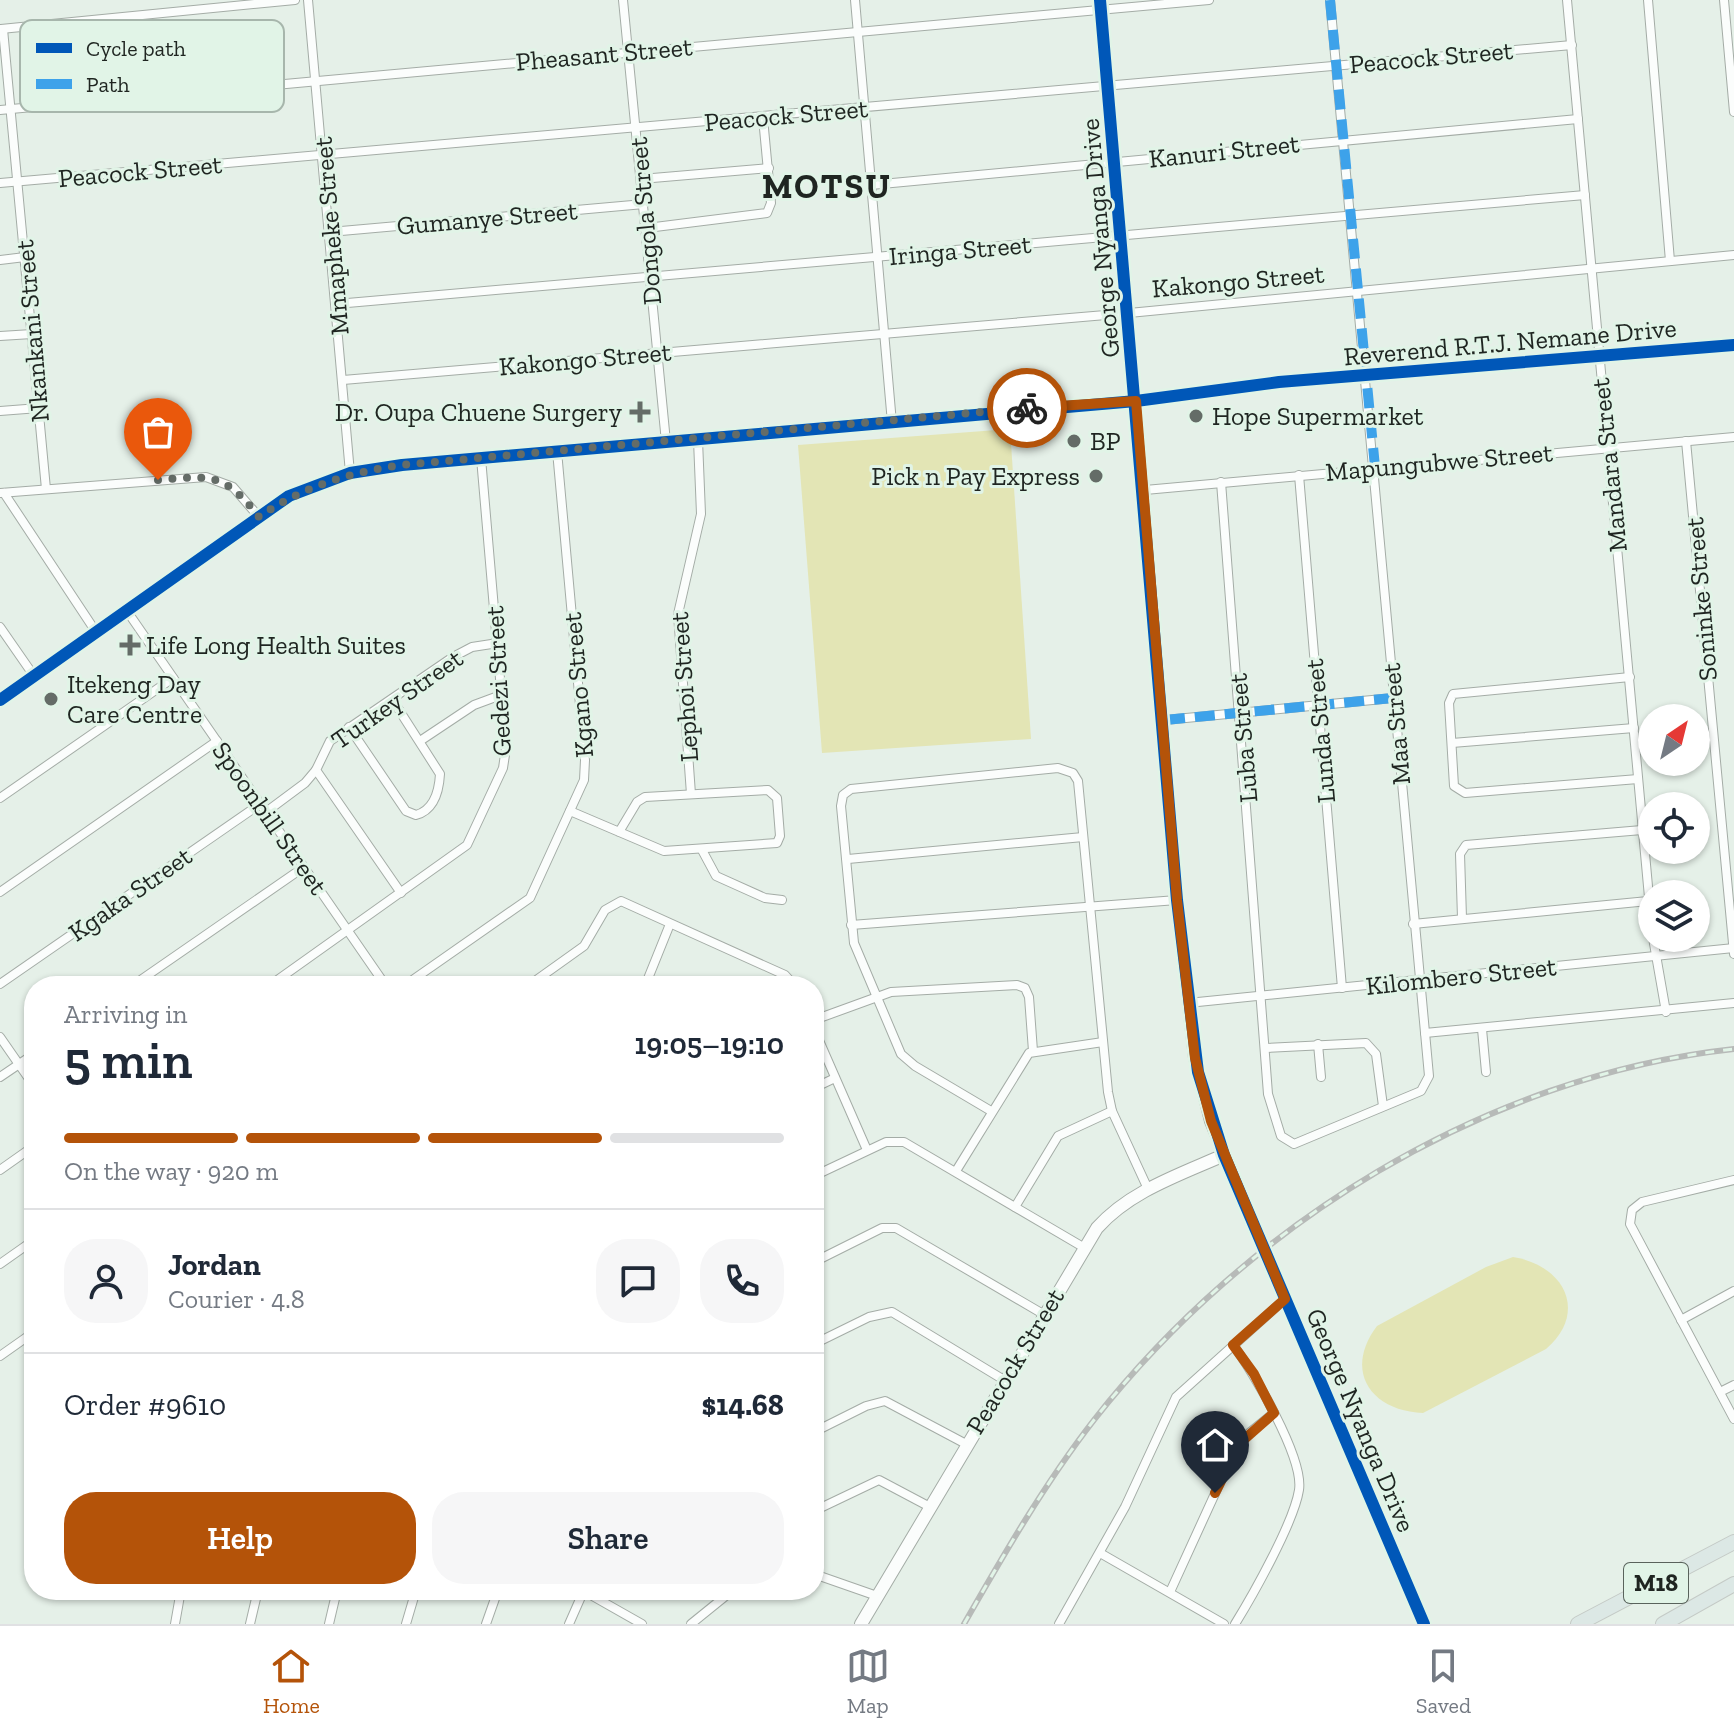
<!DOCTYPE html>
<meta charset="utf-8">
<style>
body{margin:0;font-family:"Zilla Slab",serif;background:#f6f6f7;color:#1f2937;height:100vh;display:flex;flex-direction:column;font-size:30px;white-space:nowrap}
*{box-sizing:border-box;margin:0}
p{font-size:26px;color:#747a83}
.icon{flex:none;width:44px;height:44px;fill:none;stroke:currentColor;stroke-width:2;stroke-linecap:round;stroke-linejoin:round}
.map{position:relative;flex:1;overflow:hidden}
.side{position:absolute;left:24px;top:976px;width:800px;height:624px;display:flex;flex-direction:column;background:#fff;border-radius:32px;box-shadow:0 2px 6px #0004}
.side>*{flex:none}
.needle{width:52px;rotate:35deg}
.tools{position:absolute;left:1638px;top:704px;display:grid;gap:16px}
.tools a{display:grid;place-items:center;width:72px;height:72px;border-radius:50%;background:#fff;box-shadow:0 2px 6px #0004;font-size:40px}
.pin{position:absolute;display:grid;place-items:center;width:68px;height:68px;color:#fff;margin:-82px -34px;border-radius:50% 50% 50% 0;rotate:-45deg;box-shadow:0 0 8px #0007}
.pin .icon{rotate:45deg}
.courier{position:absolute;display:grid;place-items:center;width:80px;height:80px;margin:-40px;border:6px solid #b45309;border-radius:50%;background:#fff;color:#222;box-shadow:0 2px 10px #0007}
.headline em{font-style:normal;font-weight:600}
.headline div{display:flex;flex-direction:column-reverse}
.headline{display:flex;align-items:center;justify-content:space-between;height:136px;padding:0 40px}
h1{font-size:52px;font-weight:600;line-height:60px}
.bar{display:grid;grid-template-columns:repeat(4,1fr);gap:12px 8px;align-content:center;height:96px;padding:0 40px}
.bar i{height:10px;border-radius:6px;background:#e0e1e3}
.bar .on{background:#b45309}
.bar p{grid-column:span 4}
.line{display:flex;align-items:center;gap:20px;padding:0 40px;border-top:2px solid #e0e1e3}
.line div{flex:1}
.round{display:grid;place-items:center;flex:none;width:84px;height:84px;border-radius:32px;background:#f6f6f7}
.primary-button{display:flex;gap:16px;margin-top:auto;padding:16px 40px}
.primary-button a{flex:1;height:92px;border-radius:32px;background:#b45309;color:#fff;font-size:32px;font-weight:600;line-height:92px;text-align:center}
.primary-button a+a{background:#f6f6f7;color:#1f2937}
.tab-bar{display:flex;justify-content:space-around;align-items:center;height:112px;border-top:2px solid #e0e1e3;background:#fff;font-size:22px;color:#747a83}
.tab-bar a{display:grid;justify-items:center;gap:4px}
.tab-bar .on{color:#b45309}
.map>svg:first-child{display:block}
</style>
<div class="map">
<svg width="1734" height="1624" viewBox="0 0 1734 1624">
<rect width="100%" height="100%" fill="#e5f0e8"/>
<g fill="#e3e5b5">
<polygon points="1010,429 1031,739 822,753 798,445"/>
<path d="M1513 1257C1564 1265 1589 1312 1546 1349L1423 1413C1371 1411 1343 1371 1377 1326L1486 1267Z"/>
</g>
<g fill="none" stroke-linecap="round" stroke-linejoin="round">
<defs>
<g id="street">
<polyline points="308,0 350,473"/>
<polyline points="623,0 666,442"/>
<polyline points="855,0 892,423"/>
<polyline points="1567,0 1652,930"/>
<polyline points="1648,0 1670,261"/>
<polyline points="1724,0 1734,112"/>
<polyline points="1,29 295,0"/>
<polyline points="3,29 46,489"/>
<polyline points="0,110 1209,0"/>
<polyline points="641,179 769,168"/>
<polyline points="0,183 1572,45"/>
<polyline points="871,185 1578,119"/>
<polyline points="647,228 767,213 771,203 763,118"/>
<polyline points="330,232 644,204"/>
<polyline points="0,260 25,257"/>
<polyline points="336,304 1585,195"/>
<polyline points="0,336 32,334"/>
<polyline points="343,380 1129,313 1734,255"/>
<polyline points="0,411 39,408"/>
<polyline points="1686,441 1734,954"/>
<polyline points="1299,475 1342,988"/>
<polyline points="1221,482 1268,1094 1281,1136 1294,1144 1421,1091 1429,1076 1330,0"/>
<polyline points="1145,490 1734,437"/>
<polyline points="0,493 206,477 233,487 259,517"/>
<polyline points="4,493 96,632"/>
<polyline points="127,611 386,986"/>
<polyline points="0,627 34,676"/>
<polyline points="1630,677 1453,694 1449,703 1454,786 1465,793 1638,779"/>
<polyline points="1165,720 1393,698"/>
<path d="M349 727 406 811 416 815C434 810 439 792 440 774L392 699"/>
<polyline points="420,741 474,705 501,695"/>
<polyline points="1452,743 1634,728"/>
<polyline points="691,794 678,614 701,514 698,440"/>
<polyline points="0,798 173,678"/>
<polyline points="570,811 664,851 777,843 780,836 777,798 768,790 645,797 637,802 619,832"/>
<polyline points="266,812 305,783 316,770"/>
<polyline points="702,850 716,876 765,898 782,900"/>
<polyline points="848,859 1083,837"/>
<polyline points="0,892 217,741"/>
<polyline points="401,893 316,770 330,741 453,657 472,647 498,643"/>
<polyline points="1462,918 1460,854 1466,845 1642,830"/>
<polyline points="1413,924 1648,901"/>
<polyline points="851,925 1177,900"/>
<polyline points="1653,938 1666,1012"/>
<polyline points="0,984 260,804"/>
<polyline points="132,986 304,867"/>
<polyline points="269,986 467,845 503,768 506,748 481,458"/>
<polyline points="404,986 530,898 584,780 585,760 557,451"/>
<polyline points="528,986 584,946 605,910 621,901 785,975 795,986"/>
<polyline points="645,986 670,924"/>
<polyline points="1188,1003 1734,948"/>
<polyline points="814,1020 891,992 1017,985 1025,988 1029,997 1033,1051"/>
<polyline points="814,1029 867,1150"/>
<polyline points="1482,1029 1486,1072"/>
<polyline points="1425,1033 1734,1003"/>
<polyline points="0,1037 34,1086"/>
<polyline points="1318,1044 1321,1077"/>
<polyline points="1265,1048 1366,1043 1376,1054 1383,1106"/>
<polyline points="0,1077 34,1054"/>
<polyline points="814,1088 835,1078"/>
<polyline points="991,1111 915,1066 901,1054 854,943 841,806 843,795 851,789 1058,768 1073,773 1078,781 1108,1092 1112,1111 1148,1189"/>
<polyline points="0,1170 34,1146"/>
<polyline points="956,1171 1029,1053 1103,1042"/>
<polyline points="814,1176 886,1142 904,1142 1083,1247"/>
<polyline points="1734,1180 1642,1202 1632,1210 1630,1224 1734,1419"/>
<polyline points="1015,1207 1058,1136 1112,1111"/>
<polyline points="814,1262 882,1228 896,1228 1043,1314"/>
<polyline points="0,1264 34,1240"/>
<polyline points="1681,1320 1734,1291"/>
<polyline points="814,1344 869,1317 892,1312 1004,1380"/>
<path d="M1233 1345C1253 1371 1304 1458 1299 1490 1294 1522 1253 1595 1235 1624"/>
<polyline points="0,1356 34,1332"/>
<polyline points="1720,1392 1734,1385"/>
<polyline points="814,1432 866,1406 885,1401 966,1444"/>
<polyline points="814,1511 879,1480 930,1507"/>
<polyline points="1100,1553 1224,1624"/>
<polyline points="814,1574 877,1596"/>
<polyline points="582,1590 642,1624"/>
<polyline points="1170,1592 1234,1452 1248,1434 1274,1413"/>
<polyline points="175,1624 181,1590"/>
<polyline points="250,1624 258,1590"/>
<polyline points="329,1624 337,1590"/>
<polyline points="406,1624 416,1590"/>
<polyline points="486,1624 498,1590"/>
<polyline points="569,1624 584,1590"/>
<polyline points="691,1624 733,1590"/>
<polyline points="1059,1624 1125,1507 1176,1397 1285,1299"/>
</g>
<g id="secondary">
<polyline points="1100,0 1177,900 1195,1058 1211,1121 1253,1224"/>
<polyline points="0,700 289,496 350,473 402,465 1136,401 1279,382 1734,345"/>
<polyline points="1277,1280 1424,1624"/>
<path d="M861 1624 1097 1228C1130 1191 1179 1175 1224 1155"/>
</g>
<g id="primary">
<polyline points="1578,1624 1734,1542"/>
<polyline points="1663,1624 1734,1584"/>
</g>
</defs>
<use href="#street" stroke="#a4aca6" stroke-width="10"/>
<use href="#secondary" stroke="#a4aca6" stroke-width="14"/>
<use href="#primary" stroke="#c4cac6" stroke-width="16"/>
<use href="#street" stroke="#fbfdfc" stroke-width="8"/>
<use href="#secondary" stroke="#fbfdfc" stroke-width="12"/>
<use href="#primary" stroke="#dce8e5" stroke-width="14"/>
<defs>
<path id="rail" d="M964 1624C1004 1554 1045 1483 1094 1420 1247 1225 1484 1076 1734 1049"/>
</defs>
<use href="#rail" stroke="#b7bab8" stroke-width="6"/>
<use href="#rail" stroke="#e1f4e7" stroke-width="3" stroke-dasharray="9" stroke-linecap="butt"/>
<defs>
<polyline id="secondary-bridge" points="1253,1224 1277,1280"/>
</defs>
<use href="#secondary-bridge" stroke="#a4aca6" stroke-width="14" stroke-linecap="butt"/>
<use href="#secondary-bridge" stroke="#fbfdfc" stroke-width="12"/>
<g stroke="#3da2ea" stroke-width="10" stroke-dasharray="20 10" stroke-linecap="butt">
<polyline points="1330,0 1375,467"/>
<polyline points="1165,720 1393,698"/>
</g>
<defs>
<g id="cycleway">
<polyline points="1100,0 1177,900 1198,1072 1224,1155 1424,1624"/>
<polyline points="0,700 289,496 350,473 402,465 1136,401 1279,382 1734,345"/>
</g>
</defs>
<use href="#cycleway" stroke="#e1f4e7" stroke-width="17"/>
<use href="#cycleway" stroke="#0057b8" stroke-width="12"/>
</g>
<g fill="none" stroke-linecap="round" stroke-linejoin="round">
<path stroke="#646c67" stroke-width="8" stroke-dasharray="0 14.4" d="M158 480C211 475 225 473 259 517 304 486 348 473 402 465L1027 408"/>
<polyline stroke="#b45309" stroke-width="10" points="1027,408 1136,401 1177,900 1195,1058 1211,1121 1285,1299 1233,1345 1254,1374 1274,1413 1240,1443 1215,1493"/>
</g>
<g fill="#646c67" stroke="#e1f4e7" stroke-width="3">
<path d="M636 400h8v8h8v8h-8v8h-8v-8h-8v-8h8z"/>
<circle cx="1196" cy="416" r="8"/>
<circle cx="1074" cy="441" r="8"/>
<circle cx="1096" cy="476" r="8"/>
<path d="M126 633h8v8h8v8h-8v8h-8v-8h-8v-8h8z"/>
<circle cx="51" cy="699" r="8"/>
</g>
<g text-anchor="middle" stroke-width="6" stroke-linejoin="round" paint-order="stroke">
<rect fill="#e1f4e7" stroke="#59635c" stroke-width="2" x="1624" y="1563" width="64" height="40" rx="6"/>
<g font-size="24" font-weight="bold" fill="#1f2521">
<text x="1656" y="1591">M18</text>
</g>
<g font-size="26" fill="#1f2521" stroke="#e1f4e7">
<text transform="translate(604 54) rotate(-5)" y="9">Pheasant Street</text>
<text transform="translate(1431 57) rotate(-5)" y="9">Peacock Street</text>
<text transform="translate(786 115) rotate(-5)" y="9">Peacock Street</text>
<text transform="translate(1224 151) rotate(-6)" y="9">Kanuri Street</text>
<text transform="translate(140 171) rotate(-5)" y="9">Peacock Street</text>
<text transform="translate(487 218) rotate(-5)" y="9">Gumanye Street</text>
<text transform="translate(645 221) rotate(-95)" y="9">Dongola Street</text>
<text transform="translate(331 236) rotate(-95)" y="9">Mmapheke Street</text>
<text transform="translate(1100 238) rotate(-95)" y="9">George Nyanga Drive</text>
<text transform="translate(960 250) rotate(-5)" y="9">Iringa Street</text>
<text transform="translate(1238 281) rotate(-5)" y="9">Kakongo Street</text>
<text transform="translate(32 331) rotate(-95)" y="9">Nkankani Street</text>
<text transform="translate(1510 342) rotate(-5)" y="9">Reverend R.T.J. Nemane Drive</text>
<text transform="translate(585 359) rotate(-5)" y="9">Kakongo Street</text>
<text transform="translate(1439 462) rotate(-5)" y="9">Mapungubwe Street</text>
<text transform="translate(1609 465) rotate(-96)" y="9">Mandara Street</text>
<text transform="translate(1701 599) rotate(-95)" y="9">Soninke Street</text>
<text transform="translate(498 681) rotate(-93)" y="9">Gedezi Street</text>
<text transform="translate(578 685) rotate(-95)" y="9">Kgano Street</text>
<text transform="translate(684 687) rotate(-94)" y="9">Lephoi Street</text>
<text transform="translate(397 699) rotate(-35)" y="9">Turkey Street</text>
<text transform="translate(1396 724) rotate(-95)" y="9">Maa Street</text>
<text transform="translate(1320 731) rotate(-95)" y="9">Lunda Street</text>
<text transform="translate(1243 738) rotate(-95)" y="9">Luba Street</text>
<text transform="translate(270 818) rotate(55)" y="9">Spoonbill Street</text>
<text transform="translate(130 894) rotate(-35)" y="9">Kgaka Street</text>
<text transform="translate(1461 976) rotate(-6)" y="9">Kilombero Street</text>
<text transform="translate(1015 1361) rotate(-59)" y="9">Peacock Street</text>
<text transform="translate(1361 1420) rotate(67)" y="9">George Nyanga Drive</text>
</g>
<g font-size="26" fill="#1f2521" stroke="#e1f4e7" text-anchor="start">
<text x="622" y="421" text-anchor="end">Dr. Oupa Chuene Surgery</text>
<text x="1212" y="425">Hope Supermarket</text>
<text x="1090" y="450">BP</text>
<text x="1080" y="485" text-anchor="end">Pick n Pay Express</text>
<text x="146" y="654">Life Long Health Suites</text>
<text x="67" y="693">Itekeng Day<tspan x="67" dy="30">Care Centre</tspan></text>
</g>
<g font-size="34" font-weight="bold" letter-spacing="2" fill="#1f2521" stroke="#e1f4e7">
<text x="827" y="198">MOTSU</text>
</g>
</g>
<rect x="20" y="20" width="264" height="92" rx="12" fill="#e1f4e7" stroke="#a7b6ac" stroke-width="2"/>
<rect x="36" y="43" width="36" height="10" fill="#0057b8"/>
<rect x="36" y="79" width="36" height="10" fill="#3da2ea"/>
<g font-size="22" fill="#1f2521">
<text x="86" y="56">Cycle path</text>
<text x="86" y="92">Path</text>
</g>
</svg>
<div class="tools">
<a><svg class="needle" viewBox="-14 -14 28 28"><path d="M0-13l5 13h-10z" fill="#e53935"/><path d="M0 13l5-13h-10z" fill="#747a83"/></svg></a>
<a><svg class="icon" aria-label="locate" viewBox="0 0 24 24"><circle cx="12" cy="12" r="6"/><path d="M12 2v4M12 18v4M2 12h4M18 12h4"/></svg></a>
<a><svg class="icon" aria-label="layers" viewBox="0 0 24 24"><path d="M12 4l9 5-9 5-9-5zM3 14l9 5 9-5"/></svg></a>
</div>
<div class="pin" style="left:158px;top:480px;background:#ea580c"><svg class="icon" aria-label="bag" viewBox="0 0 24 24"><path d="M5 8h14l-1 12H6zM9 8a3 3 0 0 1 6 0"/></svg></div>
<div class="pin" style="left:1215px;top:1493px;background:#1f2937"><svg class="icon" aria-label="home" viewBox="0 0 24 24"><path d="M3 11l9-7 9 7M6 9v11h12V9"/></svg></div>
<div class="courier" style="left:1027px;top:408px"><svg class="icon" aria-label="bike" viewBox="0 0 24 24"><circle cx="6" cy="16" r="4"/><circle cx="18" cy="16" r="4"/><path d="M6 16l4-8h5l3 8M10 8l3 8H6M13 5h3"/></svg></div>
<section class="side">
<div class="headline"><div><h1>5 min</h1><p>Arriving in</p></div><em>19:05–19:10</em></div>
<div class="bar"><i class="on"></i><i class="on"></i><i class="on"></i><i></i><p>On the way · 920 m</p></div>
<div class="line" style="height:144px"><a class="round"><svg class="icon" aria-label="person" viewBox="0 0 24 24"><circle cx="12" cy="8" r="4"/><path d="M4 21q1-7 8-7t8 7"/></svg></a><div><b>Jordan</b><p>Courier · 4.8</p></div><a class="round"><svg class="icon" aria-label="chat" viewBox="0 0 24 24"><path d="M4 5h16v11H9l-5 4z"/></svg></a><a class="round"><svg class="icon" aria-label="phone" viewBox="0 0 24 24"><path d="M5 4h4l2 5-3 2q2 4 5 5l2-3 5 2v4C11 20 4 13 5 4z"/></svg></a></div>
<div class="line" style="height:104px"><div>Order #9610</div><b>$14.68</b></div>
<div class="primary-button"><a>Help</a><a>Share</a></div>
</section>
</div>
<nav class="tab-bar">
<a class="on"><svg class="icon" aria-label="home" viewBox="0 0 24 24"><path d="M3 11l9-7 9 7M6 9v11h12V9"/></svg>Home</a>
<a><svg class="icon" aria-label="map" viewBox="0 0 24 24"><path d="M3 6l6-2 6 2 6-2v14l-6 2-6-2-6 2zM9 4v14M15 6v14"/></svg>Map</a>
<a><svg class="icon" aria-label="saved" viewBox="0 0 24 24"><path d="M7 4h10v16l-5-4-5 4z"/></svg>Saved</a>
</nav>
